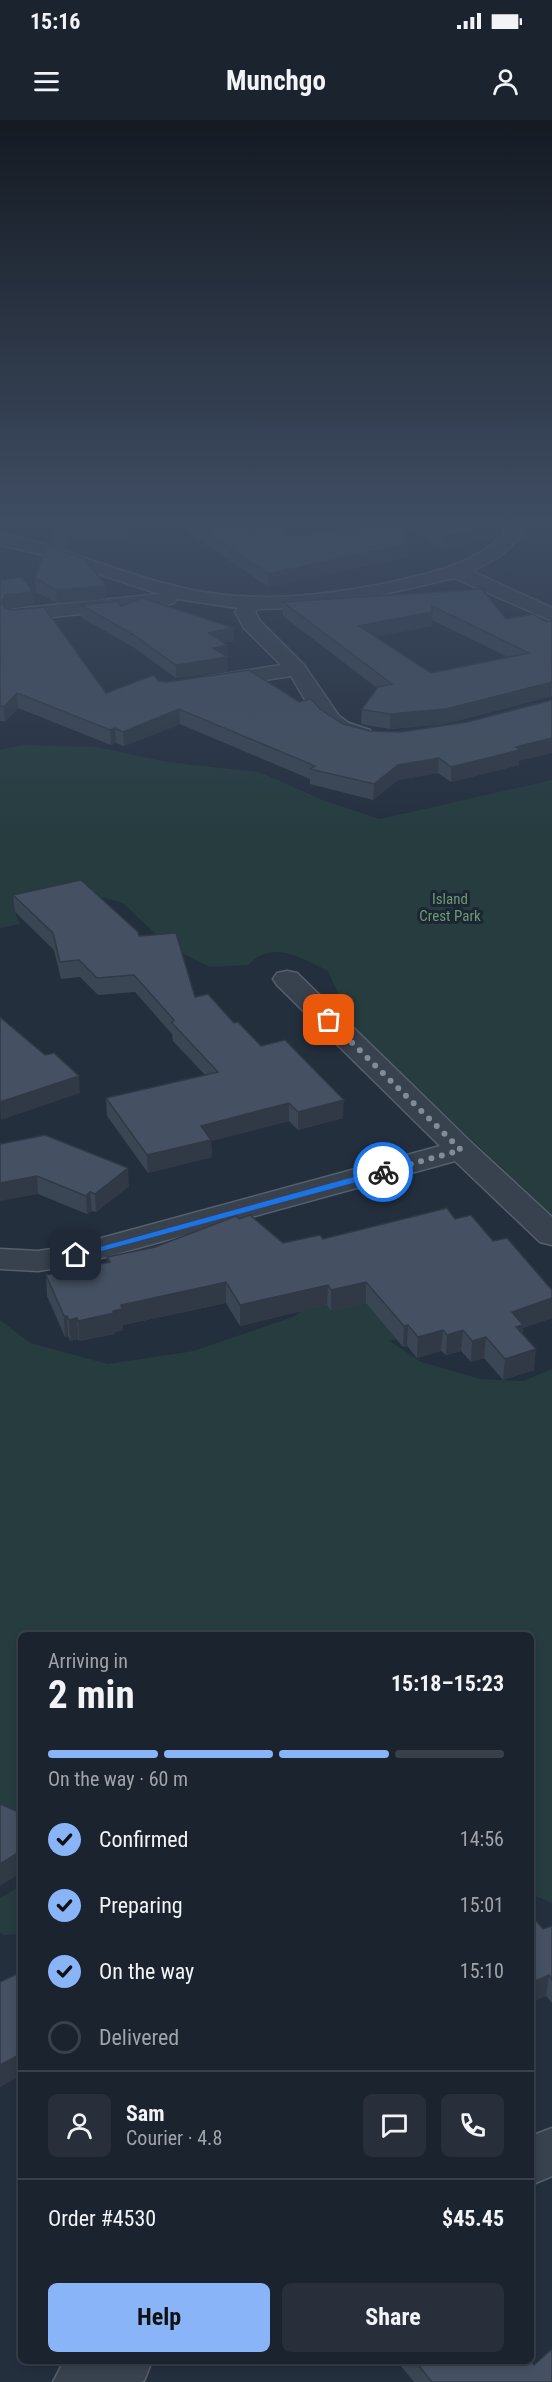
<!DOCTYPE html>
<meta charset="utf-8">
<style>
body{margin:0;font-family:"Roboto Condensed",sans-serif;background:#282f3a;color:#f1f3f6;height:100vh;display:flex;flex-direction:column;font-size:22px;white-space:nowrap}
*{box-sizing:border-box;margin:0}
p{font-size:20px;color:#a0a4aa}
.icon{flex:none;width:33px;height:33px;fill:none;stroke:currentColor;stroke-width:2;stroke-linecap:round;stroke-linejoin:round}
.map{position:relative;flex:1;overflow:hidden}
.side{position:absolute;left:18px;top:1512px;width:516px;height:732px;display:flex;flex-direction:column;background:#1b232e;border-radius:9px;box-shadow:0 3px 9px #0003,0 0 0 2px #39404a}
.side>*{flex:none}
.pin{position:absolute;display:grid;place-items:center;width:51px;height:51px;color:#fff;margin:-26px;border-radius:12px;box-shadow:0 3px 9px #0006}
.courier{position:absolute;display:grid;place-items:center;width:60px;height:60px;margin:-30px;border:4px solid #1a73e8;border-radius:50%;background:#fff;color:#222;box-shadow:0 2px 8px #0007}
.head em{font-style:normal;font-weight:700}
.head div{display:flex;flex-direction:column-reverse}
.head{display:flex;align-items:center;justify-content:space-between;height:102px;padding:0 30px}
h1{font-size:39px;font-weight:700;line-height:45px}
.bar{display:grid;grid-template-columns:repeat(4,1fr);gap:9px 6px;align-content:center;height:72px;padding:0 30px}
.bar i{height:8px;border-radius:4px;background:#39404a}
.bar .selected{background:#8ab4f8}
.bar p{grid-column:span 4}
.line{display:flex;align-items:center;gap:15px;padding:0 30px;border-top:2px solid #39404a}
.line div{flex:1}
.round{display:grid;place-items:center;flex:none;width:63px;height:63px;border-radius:9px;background:#282f3a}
ol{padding:0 30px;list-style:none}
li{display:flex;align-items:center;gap:18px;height:66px}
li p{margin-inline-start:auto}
li .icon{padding:6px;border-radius:50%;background:#8ab4f8;color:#111;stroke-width:4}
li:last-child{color:#a0a4aa}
li i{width:33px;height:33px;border:3px solid #39404a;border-radius:50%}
.primary-button{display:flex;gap:12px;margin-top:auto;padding:12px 30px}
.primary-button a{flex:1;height:69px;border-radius:9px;background:#8ab4f8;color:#111;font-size:24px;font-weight:700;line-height:69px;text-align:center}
.primary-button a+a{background:#282f3a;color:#f1f3f6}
.status{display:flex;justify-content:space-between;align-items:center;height:42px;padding:0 30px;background:#1b232e;direction:ltr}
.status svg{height:16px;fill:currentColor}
header{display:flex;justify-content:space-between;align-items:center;height:78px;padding:0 30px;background:#1b232e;font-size:27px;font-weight:700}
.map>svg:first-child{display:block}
</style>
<div class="status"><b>15:16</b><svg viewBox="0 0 49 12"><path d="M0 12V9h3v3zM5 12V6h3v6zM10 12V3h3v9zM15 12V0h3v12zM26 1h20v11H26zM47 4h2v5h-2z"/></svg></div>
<header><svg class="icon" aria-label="menu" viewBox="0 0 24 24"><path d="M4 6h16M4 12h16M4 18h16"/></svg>Munchgo<svg class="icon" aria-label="person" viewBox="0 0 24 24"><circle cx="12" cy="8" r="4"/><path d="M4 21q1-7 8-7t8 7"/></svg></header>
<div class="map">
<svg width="552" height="2262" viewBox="0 0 552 2262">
<rect width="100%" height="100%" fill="#242f3e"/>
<g fill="#263c3f">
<path d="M22 625 97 627 167 642 259 652 325 681 380 699 552 660V1095L354 909 328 851C301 838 273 819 248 845L210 847 168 826 123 783 86 773 14 790 20 804 0 808V630Z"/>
<polygon points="377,1135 438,1207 390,1221 421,1242 481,1259 523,1261 552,1249 552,1783 531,1774 531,1515 21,1515 21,1695 0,1686 0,1200 30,1223 108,1244 194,1231 295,1196"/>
<polygon points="21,1766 21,1814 4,1815 0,1813 0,1778"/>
</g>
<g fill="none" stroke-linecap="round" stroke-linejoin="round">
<defs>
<g id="minor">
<path d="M502 400H520L522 415 499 437 472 451 552 488V501L454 458 354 481 295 488 258 489 255 492 260 501 304 545 339 596 349 603 370 610 373 615 370 620C361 622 355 620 347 617 317 607 307 582 291 556L213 568 205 567 202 562 205 557 281 545 244 508 235 492 238 488 177 479 174 483 167 485 14 501 7 499 4 495 7 491 14 489 159 474 39 434 0 425V413C62 426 118 453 179 467 251 485 326 476 396 461 435 452 475 443 504 414Z"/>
<polygon points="287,851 297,853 472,1023 552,1097 552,1125 540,1122 455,1041 76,1145 38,1151 0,1149 0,1129 38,1131 72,1126 440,1026 277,865 273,859 277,853"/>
<polygon points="552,2008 552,2056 531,2065 531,2016"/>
<polygon points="64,2241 152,2241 144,2261 141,2262 53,2262"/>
</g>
</defs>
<use href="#minor" stroke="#565f6c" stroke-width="3"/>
<use href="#minor" fill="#38414e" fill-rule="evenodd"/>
</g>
<g fill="#3b4654" fill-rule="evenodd">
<polygon points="56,400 141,400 124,417 67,417 68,430 53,425 52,412"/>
<polygon points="171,400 276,400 291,417 398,401 397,400 491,400 495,406 494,418 444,429 405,405 408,424 408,437 268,467"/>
<polygon points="35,458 106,466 106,479 57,483 36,472"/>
<polygon points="0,460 34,485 9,489 106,573 158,561 299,582 320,589 343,604 370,611 519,641 519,645 451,662 438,653 398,660 373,680 310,664 310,659 180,604 124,626 116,623 111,625 18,588 5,601 0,601"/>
<path d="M482 469 506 499 546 502 552 501V576L445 604 390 609 365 605 361 603 362 589 377 568 283 496V482ZM432 500 508 537 431 553 376 516 432 506Z"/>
<polygon points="81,485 121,486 234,508 234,521 224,523 228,551 176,558 133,527 82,498"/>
<polygon points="13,775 139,816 195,877 234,903 343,998 298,1010 289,1001 211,1021 212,1037 148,1053 107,996 106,978 205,955 173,921 172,914 135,872 98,875 80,857 61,859 54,830 15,792"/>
<polygon points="0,1024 129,1066 96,1092 92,1091 87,1094 38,1074"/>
<polygon points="239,1099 283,1123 323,1119 455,1099 493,1121 552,1170 552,1198 523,1208 523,1215 534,1250 503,1260 484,1238 471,1242 461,1231 446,1235 441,1231 417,1238 407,1226 403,1227 366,1183 331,1191 327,1185 240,1206 226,1183 123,1205 123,1210 115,1212 115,1214 79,1221 78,1219 70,1221 68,1216 65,1217 47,1176 46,1155 108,1143 107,1137 155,1127"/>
<polygon points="531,1797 543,1809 552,1806 552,1883 546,1876 531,1882"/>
<polygon points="400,2241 531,2241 552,2262 414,2262 400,2245"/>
</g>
<g fill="#303945">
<polygon points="127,400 141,400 124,417 123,404"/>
<polygon points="495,406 494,418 444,429 444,416"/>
<polygon points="408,424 408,437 268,467 268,454"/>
<polygon points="106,466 106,479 57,483 56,470"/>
<polygon points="33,472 34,485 6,489 1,483 5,475"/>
<polygon points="432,492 432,506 359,520 359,506"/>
<polygon points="234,508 234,521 209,526 209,513"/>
<polygon points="227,525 228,551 176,558 176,545 213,528"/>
<polygon points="552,562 551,576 445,604 390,609 390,594"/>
<polygon points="17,573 18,588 5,601 4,587"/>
<polygon points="179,589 180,604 124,626 123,612"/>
<polygon points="115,608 116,623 111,625 110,610"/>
<polygon points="552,618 552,633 519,641 519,645 451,662 451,647 516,627"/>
<polygon points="439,638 438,653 398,660 373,680 374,664 398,645"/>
<polygon points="79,956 80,973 1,1000 0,982"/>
<polygon points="344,980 343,998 298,1010 298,992"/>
<polygon points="289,983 289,1001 211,1021 212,1037 148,1053 147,1035 201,1006"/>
<polygon points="128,1048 129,1066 96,1092 95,1074"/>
<polygon points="37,1056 38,1074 0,1081 0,1063"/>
<polygon points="90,1072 92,1091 87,1094 86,1076"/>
<polygon points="226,1162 226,1183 123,1205 123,1210 115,1212 115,1214 79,1221 78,1201 113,1191 121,1185"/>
<polygon points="366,1162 366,1183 331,1191 331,1170"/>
<polygon points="328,1165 327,1185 240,1206 240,1185"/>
<polygon points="552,1178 552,1198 523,1208 522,1226 512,1192"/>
<polygon points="64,1196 67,1196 68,1216 65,1217"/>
<polygon points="77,1198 78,1219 70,1221 69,1200"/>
<polygon points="408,1205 407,1226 403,1227 404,1206"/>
<polygon points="443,1210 441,1231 417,1238 418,1217"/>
<polygon points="463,1210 461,1231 446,1235 447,1215"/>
<polygon points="486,1217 484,1238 471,1242 472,1221"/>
<polygon points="536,1229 534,1250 503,1260 505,1239"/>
<polygon points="21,1731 21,1753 0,1766 0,1744"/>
<polygon points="549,1855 546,1876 531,1882 531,1863"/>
<polygon points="21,1934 21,1956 0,1967 0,1945"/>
</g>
<g fill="#455162" stroke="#303945" stroke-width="1.5" fill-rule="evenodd">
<polygon points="56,400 127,400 123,404 57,404 67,417 52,412"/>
<polygon points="189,400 276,400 291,417 404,400 408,424 268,454"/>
<polygon points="418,400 491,400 495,406 444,416"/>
<polygon points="47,426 84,438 106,466 56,470 35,458"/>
<polygon points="22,457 33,472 5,475 1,483 5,488 12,490 44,487 106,573 154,555 158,561 167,562 249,550 299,582 311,579 320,589 343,604 370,611 401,612 467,602 552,580 552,618 516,627 520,630 451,647 439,638 398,645 374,664 310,649 315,646 179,589 123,612 115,608 110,610 17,573 4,587 0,586 0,460"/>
<path d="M482 469 506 499 533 494 546 502 552 501V562L446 589 390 594 365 590 362 589 378 567 392 564 283 482ZM432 486 529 533 431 553 359 506 432 492Z"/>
<polygon points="142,478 234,508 209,513 227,525 213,528 228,537 176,545 132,514 81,485 117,481 121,486"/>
<polygon points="81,760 138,812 139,816 176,813 195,877 208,874 234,903 238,902 261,926 285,920 344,980 298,992 289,983 201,1006 211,1020 147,1035 106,978 218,952 172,903 174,900 134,855 97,858 79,840 60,842 53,813 13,775"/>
<polygon points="0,897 45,935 54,933 79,956 0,982"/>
<polygon points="45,1015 128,1048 95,1074 90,1072 86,1076 37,1056 0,1063 0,1024"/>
<polygon points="447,1088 455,1099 471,1095 493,1121 507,1118 552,1170 552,1178 512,1192 523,1205 516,1207 536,1229 505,1239 486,1217 472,1221 463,1210 447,1215 443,1210 418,1217 408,1205 404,1206 366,1162 331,1170 328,1165 240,1185 226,1162 121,1185 122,1189 113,1191 114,1193 78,1201 77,1198 69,1200 67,1196 64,1196 46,1155 110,1142 107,1137 155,1127 236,1096 239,1099 250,1095 283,1123 320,1115 323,1119"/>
<polygon points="0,1684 21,1693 21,1731 0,1744"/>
<polygon points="532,1796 543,1809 552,1806 552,1860 549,1855 531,1863 531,1797"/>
<polygon points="21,1852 21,1934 0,1945 0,1862"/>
<polygon points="552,2229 552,2262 432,2262 415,2241 531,2241 534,2245"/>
</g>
<linearGradient id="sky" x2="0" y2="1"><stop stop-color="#141a22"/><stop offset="0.56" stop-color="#3f4d63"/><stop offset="1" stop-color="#3f4d63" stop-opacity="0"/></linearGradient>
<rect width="552" height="717" fill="url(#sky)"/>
<polygon fill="#1a73e8" points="383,1049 386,1050 386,1054 79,1137 71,1135"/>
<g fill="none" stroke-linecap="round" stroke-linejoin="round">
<polyline stroke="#828b98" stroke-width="6" stroke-dasharray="0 10.8" points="329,900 461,1030 383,1052"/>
</g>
<g text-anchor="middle" stroke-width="6" stroke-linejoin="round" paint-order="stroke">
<g font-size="15" fill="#6b9a76" stroke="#1d2633">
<text x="450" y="784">Island<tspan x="450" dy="17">Crest Park</tspan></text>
</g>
</g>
</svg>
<div class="pin" style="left:329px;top:900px;background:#ea580c"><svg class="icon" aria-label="bag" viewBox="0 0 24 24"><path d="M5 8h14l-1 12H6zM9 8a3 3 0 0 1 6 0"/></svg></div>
<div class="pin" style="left:76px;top:1135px;background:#1f2937"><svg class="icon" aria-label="home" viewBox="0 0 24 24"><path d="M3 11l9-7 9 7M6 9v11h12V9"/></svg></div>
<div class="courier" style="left:383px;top:1052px"><svg class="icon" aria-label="bike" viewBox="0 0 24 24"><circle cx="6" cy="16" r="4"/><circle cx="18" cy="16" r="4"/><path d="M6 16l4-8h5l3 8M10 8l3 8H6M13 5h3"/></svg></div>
<section class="side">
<div class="head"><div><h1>2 min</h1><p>Arriving in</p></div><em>15:18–15:23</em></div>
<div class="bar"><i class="selected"></i><i class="selected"></i><i class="selected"></i><i></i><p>On the way · 60 m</p></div>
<ol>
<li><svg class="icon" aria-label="check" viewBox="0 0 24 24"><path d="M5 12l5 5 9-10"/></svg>Confirmed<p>14:56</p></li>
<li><svg class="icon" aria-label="check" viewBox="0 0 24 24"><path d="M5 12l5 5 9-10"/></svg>Preparing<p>15:01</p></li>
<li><svg class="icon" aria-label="check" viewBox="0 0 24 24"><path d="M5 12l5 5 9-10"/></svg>On the way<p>15:10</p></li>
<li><i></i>Delivered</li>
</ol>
<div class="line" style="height:108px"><a class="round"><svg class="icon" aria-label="person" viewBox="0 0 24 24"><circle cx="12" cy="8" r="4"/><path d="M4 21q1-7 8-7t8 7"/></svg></a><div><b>Sam</b><p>Courier · 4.8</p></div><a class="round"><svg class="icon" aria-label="chat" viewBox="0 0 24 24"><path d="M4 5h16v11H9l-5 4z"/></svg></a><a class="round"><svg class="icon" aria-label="phone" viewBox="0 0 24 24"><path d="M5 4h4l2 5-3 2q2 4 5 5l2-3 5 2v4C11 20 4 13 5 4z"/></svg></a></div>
<div class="line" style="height:78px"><div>Order #4530</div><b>$45.45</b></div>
<div class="primary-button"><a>Help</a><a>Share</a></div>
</section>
</div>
